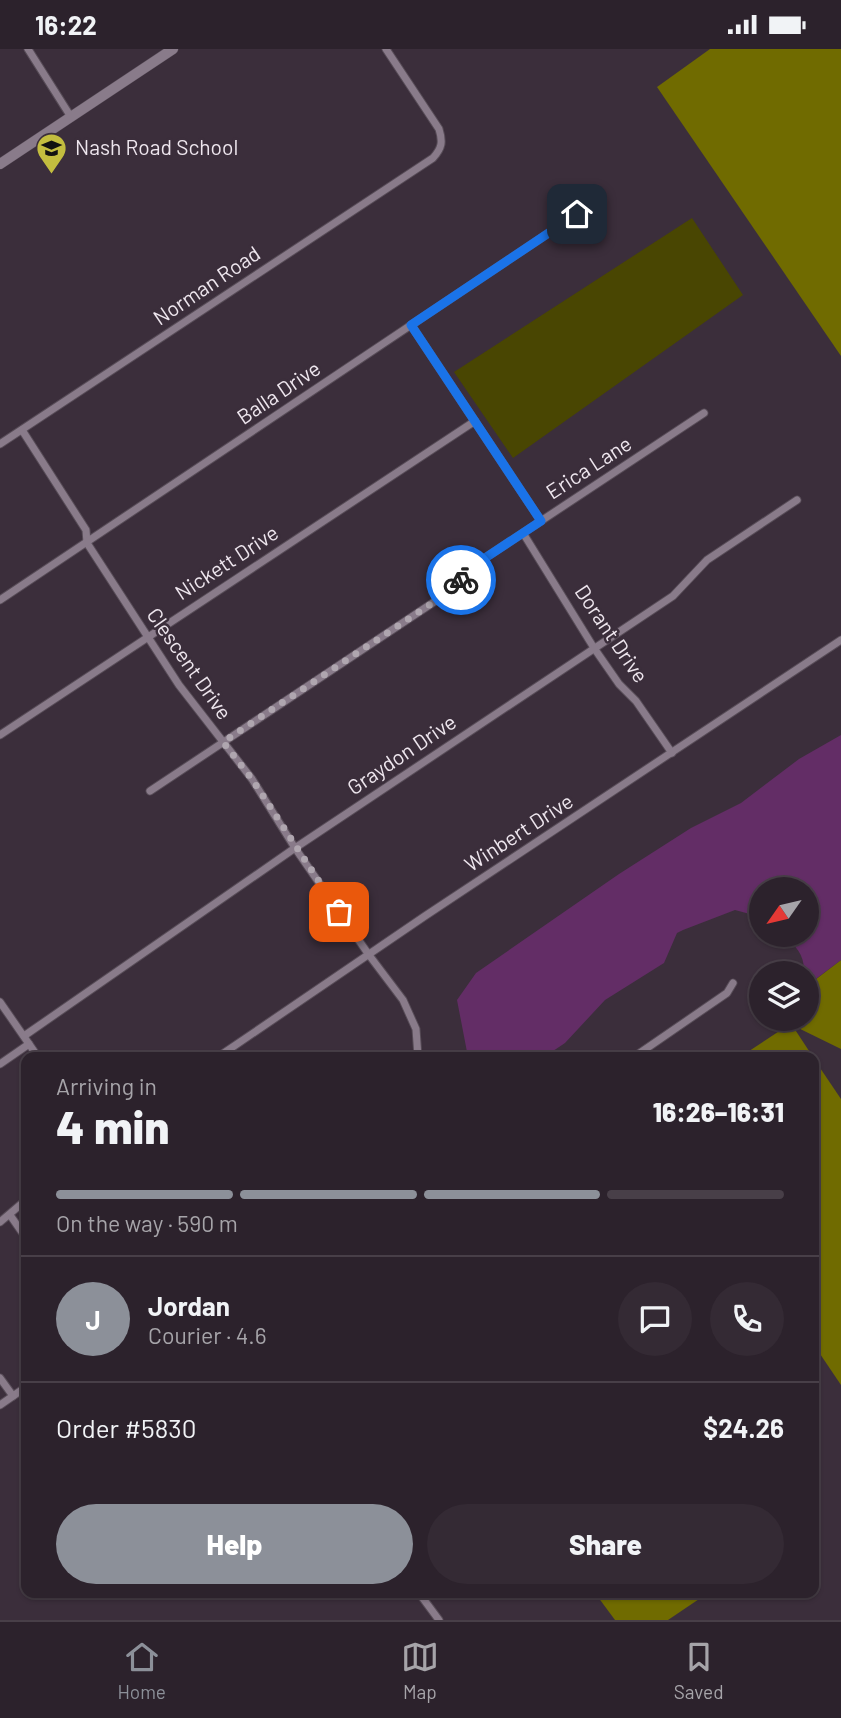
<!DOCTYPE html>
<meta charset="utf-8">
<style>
body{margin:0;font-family:Barlow,sans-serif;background:#342a34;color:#f1f3f6;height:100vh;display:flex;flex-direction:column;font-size:26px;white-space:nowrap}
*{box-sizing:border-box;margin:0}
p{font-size:23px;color:#a6a4a9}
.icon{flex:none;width:38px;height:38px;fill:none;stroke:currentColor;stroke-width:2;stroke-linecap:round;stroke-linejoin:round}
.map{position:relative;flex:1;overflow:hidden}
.side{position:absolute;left:21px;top:1003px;width:798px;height:546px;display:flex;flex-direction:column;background:#2c222c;border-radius:14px;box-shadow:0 2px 5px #0004,0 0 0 2px #483f48}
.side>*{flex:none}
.needle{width:46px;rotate:236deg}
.tools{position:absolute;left:749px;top:828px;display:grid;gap:14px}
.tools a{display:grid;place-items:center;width:70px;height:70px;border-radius:50%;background:#2c222c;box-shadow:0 2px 5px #0004,0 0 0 2px #483f48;font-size:35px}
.pin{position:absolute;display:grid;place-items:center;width:60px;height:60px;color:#fff;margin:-30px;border-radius:14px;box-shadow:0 4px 10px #0006}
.courier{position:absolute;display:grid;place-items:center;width:70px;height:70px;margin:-35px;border:5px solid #1a73e8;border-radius:50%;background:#fff;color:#222;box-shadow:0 2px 9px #0007}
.headline em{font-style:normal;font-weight:800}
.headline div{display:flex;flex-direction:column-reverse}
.headline{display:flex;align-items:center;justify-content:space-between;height:119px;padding:0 35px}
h1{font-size:46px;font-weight:800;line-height:52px}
.bar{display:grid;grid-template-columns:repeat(4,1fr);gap:10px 7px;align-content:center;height:84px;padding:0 35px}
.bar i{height:9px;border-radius:5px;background:#483f48}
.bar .on{background:#8c9099}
.bar p{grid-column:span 4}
.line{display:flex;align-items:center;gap:18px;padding:0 35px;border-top:2px solid #483f48}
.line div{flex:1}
.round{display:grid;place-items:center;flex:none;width:74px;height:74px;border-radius:37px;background:#342a34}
.action{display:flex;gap:14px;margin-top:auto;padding:14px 35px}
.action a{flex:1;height:80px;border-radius:42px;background:#8c9099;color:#fff;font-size:28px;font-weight:800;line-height:80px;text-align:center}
.action a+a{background:#342a34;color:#f1f3f6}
.status{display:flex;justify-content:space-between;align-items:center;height:49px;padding:0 35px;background:#2c222c;direction:ltr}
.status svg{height:19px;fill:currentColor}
.tabs{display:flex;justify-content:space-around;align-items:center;height:98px;border-top:2px solid #483f48;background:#2c222c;font-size:19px;color:#a6a4a9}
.tabs a{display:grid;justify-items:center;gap:4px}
.tabs .on{color:#8c9099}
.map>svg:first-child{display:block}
</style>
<div class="status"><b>16:22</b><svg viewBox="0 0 49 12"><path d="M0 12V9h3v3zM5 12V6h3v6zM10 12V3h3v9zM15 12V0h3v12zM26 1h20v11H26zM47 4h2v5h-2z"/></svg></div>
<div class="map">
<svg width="841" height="1571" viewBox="0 0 841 1571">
<rect width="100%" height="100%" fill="#3b2e3b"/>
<polygon fill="#494602" points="692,169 743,246 513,409 454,323"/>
<g fill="#706b00">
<polygon points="710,0 841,0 841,307 657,38"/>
<polygon points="841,911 841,1000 792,976 813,1008 740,1008 790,975 776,970 807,970 807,937"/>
<polygon points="814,1010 841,1050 841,1336 814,1296"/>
<polygon points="595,1544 708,1544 668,1571 615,1571"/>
</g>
<path fill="#632d66" d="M841 686V911L809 935 807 932V924H804C805 906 796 897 783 886H807V840H761V868L735 861 683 881 677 884 664 914 605 951 565 994 544 1008H468L457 951 476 924 619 825 691 779 741 754 799 710Z"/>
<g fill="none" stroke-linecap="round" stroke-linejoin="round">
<defs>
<g id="minor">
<polyline points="28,0 71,68"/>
<polyline points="411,276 541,472"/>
<polyline points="22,381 86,481 87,494 179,636 252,730 295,799 369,906 403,951 416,980 418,1008"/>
<path d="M0 395 433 109C442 99 443 93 439 80L386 0"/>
<polyline points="523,484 594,599 619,635 636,652 672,704"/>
<polyline points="0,551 577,165"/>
<polyline points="0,686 475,372"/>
<polyline points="150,742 446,545 479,513 704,364"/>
<polyline points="0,953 38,1008"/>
<polyline points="24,987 295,799 673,547 707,511 797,451"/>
<polyline points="218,1008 425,867 841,591"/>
<polyline points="634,1008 727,944 733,934"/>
<polyline points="0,1015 29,995"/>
<polyline points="10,1166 26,1189"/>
<polyline points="0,1173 26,1151"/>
<polyline points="0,1329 13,1347"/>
<polyline points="0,1356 26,1338"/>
<polyline points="419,1544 439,1571"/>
</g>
<polyline id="secondary" points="0,115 173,0"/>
</defs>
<use href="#minor" stroke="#574c57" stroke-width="9"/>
<use href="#secondary" stroke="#574c57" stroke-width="11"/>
<use href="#minor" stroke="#897b8a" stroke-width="7"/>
<use href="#secondary" stroke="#897b8a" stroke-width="10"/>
</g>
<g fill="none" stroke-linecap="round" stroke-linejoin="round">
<polyline stroke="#afa6af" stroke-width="7" stroke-dasharray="0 12.6" points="339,863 252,730 223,693 446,545 461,531"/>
<polyline stroke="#1a73e8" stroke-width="9" points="461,531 479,513 541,472 411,276 577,165"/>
</g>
<defs>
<symbol id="school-pin" viewBox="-11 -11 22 30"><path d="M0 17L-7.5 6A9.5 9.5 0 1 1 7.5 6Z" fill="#c3bd3f" stroke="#3b2e3b"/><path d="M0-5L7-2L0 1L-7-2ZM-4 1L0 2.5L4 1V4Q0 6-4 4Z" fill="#111"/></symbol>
</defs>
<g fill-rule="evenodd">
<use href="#school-pin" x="34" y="82" width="35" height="47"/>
</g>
<g text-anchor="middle" stroke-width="5" stroke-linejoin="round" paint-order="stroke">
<g font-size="21" fill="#eee6ee" stroke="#3b2e3b" text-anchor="start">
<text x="75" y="106">Nash Road School</text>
</g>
<g font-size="21" fill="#eee6ee" stroke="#3b2e3b">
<text transform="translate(207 237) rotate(-34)" y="7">Norman Road</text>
<text transform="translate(279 344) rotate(-34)" y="7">Balla Drive</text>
<text transform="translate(589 419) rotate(-33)" y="7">Erica Lane</text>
<text transform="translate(227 514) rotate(-33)" y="7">Nickett Drive</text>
<text transform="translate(611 585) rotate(56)" y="7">Dorant Drive</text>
<text transform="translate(189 615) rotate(55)" y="7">Clescent Drive</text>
<text transform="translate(402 706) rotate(-34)" y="7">Graydon Drive</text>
<text transform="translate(519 784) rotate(-33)" y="7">Winbert Drive</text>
</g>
</g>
</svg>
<div class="tools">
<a><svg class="needle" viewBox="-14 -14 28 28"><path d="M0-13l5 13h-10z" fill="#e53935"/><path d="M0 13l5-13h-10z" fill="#a6a4a9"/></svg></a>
<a><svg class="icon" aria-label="layers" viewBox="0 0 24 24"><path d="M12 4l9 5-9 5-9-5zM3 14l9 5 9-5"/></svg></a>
</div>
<div class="pin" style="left:339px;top:863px;background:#ea580c"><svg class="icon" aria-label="bag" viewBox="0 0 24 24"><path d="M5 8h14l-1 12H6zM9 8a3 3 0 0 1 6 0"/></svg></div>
<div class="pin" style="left:577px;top:165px;background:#1f2937"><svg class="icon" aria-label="home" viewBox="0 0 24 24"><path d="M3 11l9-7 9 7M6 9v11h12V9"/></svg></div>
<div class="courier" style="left:461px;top:531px"><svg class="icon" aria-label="bike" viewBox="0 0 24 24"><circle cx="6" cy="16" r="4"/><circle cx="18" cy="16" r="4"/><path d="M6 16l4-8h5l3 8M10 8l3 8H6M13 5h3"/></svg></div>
<section class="side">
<div class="headline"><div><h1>4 min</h1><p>Arriving in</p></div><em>16:26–16:31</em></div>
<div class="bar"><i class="on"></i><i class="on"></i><i class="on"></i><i></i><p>On the way · 590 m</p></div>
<div class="line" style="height:126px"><b class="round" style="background:#8c9099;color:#fff">J</b><div><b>Jordan</b><p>Courier · 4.6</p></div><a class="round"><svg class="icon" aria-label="chat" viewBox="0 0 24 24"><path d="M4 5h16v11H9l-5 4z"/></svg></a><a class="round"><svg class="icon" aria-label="phone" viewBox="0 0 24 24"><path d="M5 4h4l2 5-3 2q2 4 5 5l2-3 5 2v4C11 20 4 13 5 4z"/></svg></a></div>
<div class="line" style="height:91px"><div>Order #5830</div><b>$24.26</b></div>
<div class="action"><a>Help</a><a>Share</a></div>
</section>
</div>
<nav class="tabs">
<a class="on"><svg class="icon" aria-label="home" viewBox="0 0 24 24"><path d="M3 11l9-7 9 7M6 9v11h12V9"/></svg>Home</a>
<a><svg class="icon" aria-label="map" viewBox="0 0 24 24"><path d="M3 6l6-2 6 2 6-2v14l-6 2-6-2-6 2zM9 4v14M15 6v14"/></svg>Map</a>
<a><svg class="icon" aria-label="saved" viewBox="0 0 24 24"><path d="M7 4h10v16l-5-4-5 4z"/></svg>Saved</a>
</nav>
